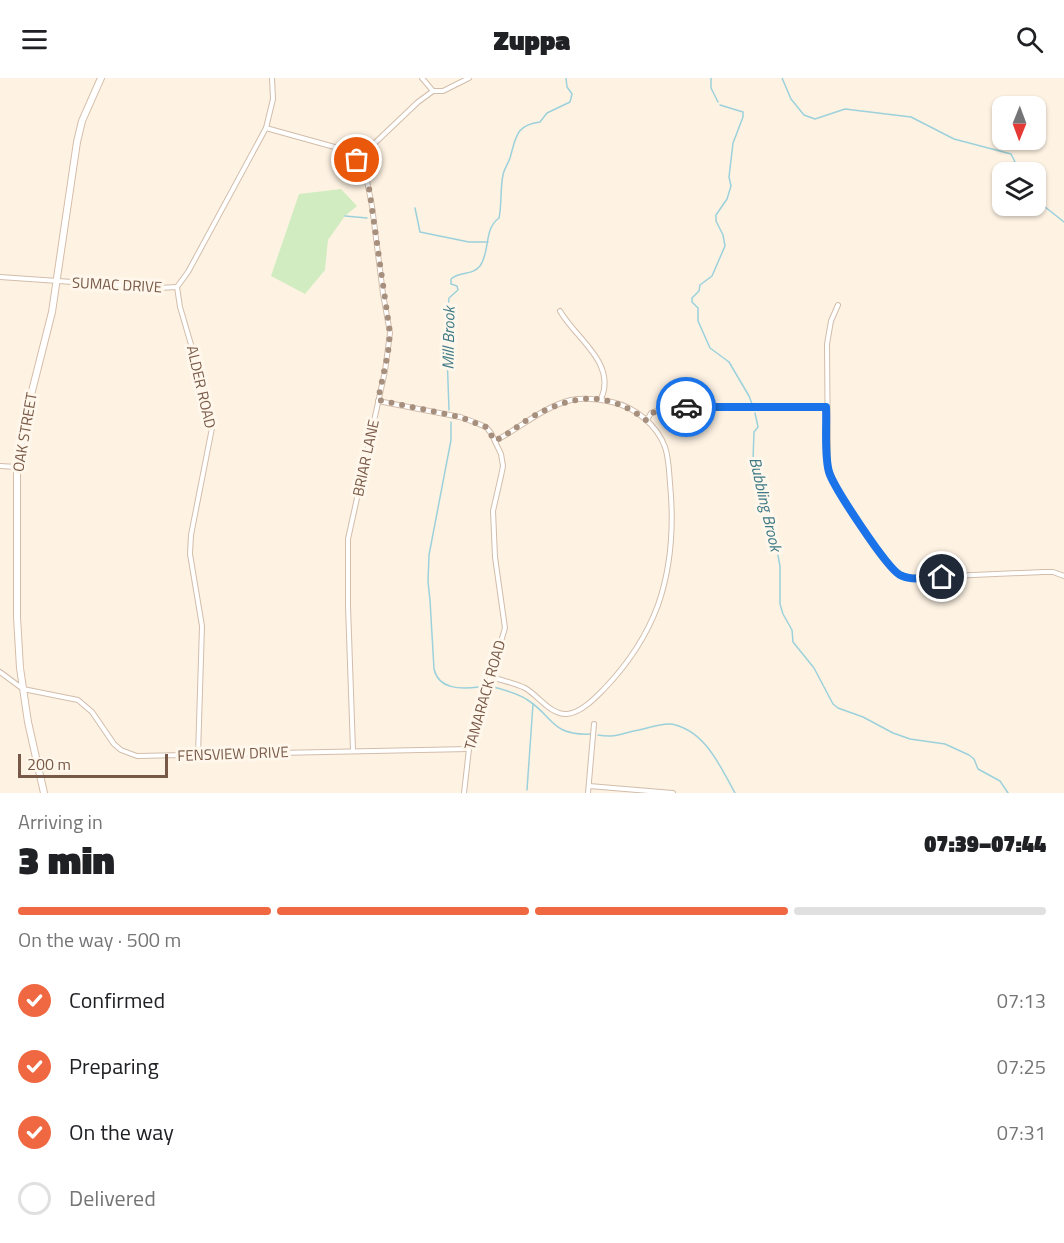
<!DOCTYPE html>
<meta charset="utf-8">
<style>
body{margin:0;font-family:"Titillium Web",sans-serif;background:#f2f2f2;color:#202124;height:100vh;display:flex;flex-direction:column;font-size:22px;white-space:nowrap}
*{box-sizing:border-box;margin:0}
p{font-size:20px;color:#757577}
.icon{flex:none;width:33px;height:33px;fill:none;stroke:currentColor;stroke-width:2;stroke-linecap:round;stroke-linejoin:round}
.map{position:relative;height:715px;overflow:hidden}
.panel{display:flex;flex-direction:column;background:#fff;flex:1}
.panel>*{flex:none}
.needle{width:39px;rotate:181deg}
.fabs{position:absolute;left:992px;top:18px;display:grid;gap:12px}
.fabs a{display:grid;place-items:center;width:54px;height:54px;border-radius:12px;background:#fff;box-shadow:0 2px 4px #0004;font-size:30px}
.scale{position:absolute;left:18px;bottom:15px;width:150px;box-sizing:border-box;padding-left:6px;border:3px solid #785947;border-top:0;font-size:16px;line-height:21px;white-space:nowrap;color:#785947;-webkit-text-stroke:4px #fff7eb;paint-order:stroke}
.pin{position:absolute;display:grid;place-items:center;width:51px;height:51px;color:#fff;margin:-26px;border:3px solid #fff;border-radius:50%;box-shadow:0 2px 6px #0007}
.courier{position:absolute;display:grid;place-items:center;width:60px;height:60px;margin:-30px;border:4px solid #1a73e8;border-radius:50%;background:#fff;color:#222;box-shadow:0 2px 8px #0007}
.overview em{font-style:normal;font-weight:800}
.overview div{display:flex;flex-direction:column-reverse}
.overview{display:flex;align-items:center;justify-content:space-between;height:102px;padding:0 18px}
h1{font-size:39px;font-weight:800;line-height:45px}
.bar{display:grid;grid-template-columns:repeat(4,1fr);gap:9px 6px;align-content:center;height:72px;padding:0 18px}
.bar i{height:8px;border-radius:4px;background:#e0e0e0}
.bar .active{background:#ef6841}
.bar p{grid-column:span 4}
ol{padding:0 18px;list-style:none}
li{display:flex;align-items:center;gap:18px;height:66px}
li p{margin-inline-start:auto}
li .icon{padding:6px;border-radius:50%;background:#ef6841;color:#fff;stroke-width:4}
li:last-child{color:#757577}
li i{width:33px;height:33px;border:3px solid #e0e0e0;border-radius:50%}
header{display:flex;justify-content:space-between;align-items:center;height:78px;padding:0 18px;background:#fff;font-size:27px;font-weight:800}
.map>svg:first-child{display:block}
</style>
<header><svg class="icon" aria-label="menu" viewBox="0 0 24 24"><path d="M4 6h16M4 12h16M4 18h16"/></svg>Zuppa<svg class="icon" aria-label="search" viewBox="0 0 24 24"><circle cx="10" cy="10" r="6"/><path d="M15 15l6 6"/></svg></header>
<div class="map">
<svg width="1064" height="715" viewBox="0 0 1064 715">
<rect width="100%" height="100%" fill="#fef3e3"/>
<polygon fill="#d2ecc1" points="341,111 357,128 345,138 328,162 325,192 305,216 271,198 299,116"/>
<g fill="none" stroke-linecap="round" stroke-linejoin="round">
<g stroke="#9cd1db" stroke-width="1.5">
<polyline points="711,0 711,10 718,24"/>
<polyline points="782,0 791,21 804,37 815,41 845,31 911,39 954,61 1011,76 1020,94"/>
<polyline points="720,27 743,34 743,39 733,65 729,99 731,108 727,121 716,137 716,143 723,157 725,168 712,198 700,207 699,213 692,220 692,224 698,230 698,243 710,270 729,284 749,318 752,326"/>
<polyline points="1035,121 1064,144"/>
<polyline points="415,130 420,154 469,164 488,164"/>
<polyline points="345,138 367,140"/>
<path d="M449 332 446 248 449 220 458 212 457 208 451 206V201C459 193 472 198 480 188 491 172 483 152 499 140 502 126 500 111 503 97 504 91 508 86 510 80 516 60 515 47 540 44L547 35 570 24 572 16 567 9 566 0"/>
<polyline points="755,335 758,349 754,354 753,382 764,401 766,435 777,459 776,467 780,488 780,526 783,536 792,552 793,564 814,590 833,626 838,630 863,639 893,655 910,661 945,666 969,677 974,681 978,691 1000,703 1008,715"/>
<path d="M451 344V362L429 477 428 504 430 522 434 591C439 612 461 611 479 609"/>
<path d="M494 609C504 612 517 615 526 621 554 638 550 658 591 656"/>
<path d="M598 657C617 660 621 655 639 652 648 650 662 645 671 646 705 652 720 688 735 715"/>
<polyline points="527,712 533,626"/>
</g>
<defs>
<g id="street">
<polyline points="422,0 433,13"/>
<polyline points="266,50 338,70 352,78 360,85 367,103 372,128 383,216 390,255 385,293 348,461 348,528 353,672"/>
<polyline points="357,82 418,24 433,13 443,13 469,0"/>
<polyline points="0,199 159,210 177,209"/>
<path d="M838 227 831 243 827 266 828 387C832 407 881 485 898 496 901 498 904 499 906 500L1043 494H1053L1064 498"/>
<path d="M560 233C576 261 617 285 601 321"/>
<polyline points="378,323 460,339 474,344 486,349 491,355 501,376 503,388 501,398 493,433 495,479 505,550 469,671 464,715"/>
<polyline points="647,342 651,335 668,329 826,329"/>
<polyline points="0,388 17,389"/>
<polyline points="0,594 23,611 78,622 92,634 114,666 121,672 137,678 469,671"/>
<path d="M490 599C502 602 514 605 525 610 538 617 550 637 567 636 581 635 595 620 604 611 627 587 647 557 658 527 672 487 674 447 670 405 669 394 669 381 665 369 657 347 635 329 612 324 598 321 585 319 571 322 543 329 520 350 495 363"/>
<polyline points="198,677 202,548 190,476 191,457 212,350 205,314 180,229 177,209 188,194 266,50 273,21 272,0"/>
<polyline points="589,708 673,715"/>
<polyline points="588,715 594,646"/>
</g>
<polyline id="secondary" points="44,715 28,644 20,590 17,539 17,389 30,321 52,234 77,64 82,43 101,0"/>
</defs>
<use href="#street" stroke="#d2bdab" stroke-width="6"/>
<use href="#secondary" stroke="#d5bda9" stroke-width="8"/>
<use href="#street" stroke="#fff" stroke-width="4"/>
<use href="#secondary" stroke="#fff" stroke-width="6"/>
</g>
<g fill="none" stroke-linecap="round" stroke-linejoin="round">
<path stroke="#a78f7e" stroke-width="6" stroke-dasharray="0 10.8" d="M357 82 368 103 390 255 388 275 378 322 460 339 486 349 495 363C508 356 518 348 530 340 573 316 606 312 646 342 656 328 670 329 686 329"/>
<path stroke="#1a73e8" stroke-width="8" d="M686 329H826C827 348 824 376 829 394 834 410 887 490 900 497 912 503 929 500 942 499"/>
</g>
<g text-anchor="middle" stroke-width="6" stroke-linejoin="round" paint-order="stroke">
<g font-size="15" fill="#785947" stroke="#fff7eb">
<text transform="translate(117 207) rotate(3)" y="5">SUMAC DRIVE</text>
<text transform="translate(201 309) rotate(77)" y="5">ALDER ROAD</text>
<text transform="translate(25 354) rotate(-80)" y="5">OAK STREET</text>
<text transform="translate(366 380) rotate(-78)" y="5">BRIAR LANE</text>
<text transform="translate(485 617) rotate(-74)" y="5">TAMARACK ROAD</text>
<text transform="translate(233 676) rotate(-2)" y="5">FENSVIEW DRIVE</text>
</g>
<g font-size="16" font-style="italic" fill="#3d7985" stroke="#fff7eb">
<text transform="translate(448 260) rotate(-89)" y="6">Mill Brook</text>
<text transform="translate(766 426) rotate(77)" y="6">Bubbling Brook</text>
</g>
</g>
</svg>
<div class="fabs">
<a><svg class="needle" viewBox="-14 -14 28 28"><path d="M0-13l5 13h-10z" fill="#e53935"/><path d="M0 13l5-13h-10z" fill="#757577"/></svg></a>
<a><svg class="icon" aria-label="layers" viewBox="0 0 24 24"><path d="M12 4l9 5-9 5-9-5zM3 14l9 5 9-5"/></svg></a>
</div>
<div class="scale">200 m</div>
<div class="pin" style="left:357px;top:82px;background:#ea580c"><svg class="icon" aria-label="bag" viewBox="0 0 24 24"><path d="M5 8h14l-1 12H6zM9 8a3 3 0 0 1 6 0"/></svg></div>
<div class="pin" style="left:942px;top:499px;background:#1f2937"><svg class="icon" aria-label="home" viewBox="0 0 24 24"><path d="M3 11l9-7 9 7M6 9v11h12V9"/></svg></div>
<div class="courier" style="left:686px;top:329px"><svg class="icon" aria-label="car" viewBox="0 0 24 24"><path d="M5 17H2v-5l4-1 3-4h7l3 4 3 1v5h-3M9 17h6M6 11h13"/><circle cx="7" cy="17" r="2"/><circle cx="17" cy="17" r="2"/></svg></div>
</div>
<section class="panel">
<div class="overview"><div><h1>3 min</h1><p>Arriving in</p></div><em>07:39–07:44</em></div>
<div class="bar"><i class="active"></i><i class="active"></i><i class="active"></i><i></i><p>On the way · 500 m</p></div>
<ol>
<li><svg class="icon" aria-label="check" viewBox="0 0 24 24"><path d="M5 12l5 5 9-10"/></svg>Confirmed<p>07:13</p></li>
<li><svg class="icon" aria-label="check" viewBox="0 0 24 24"><path d="M5 12l5 5 9-10"/></svg>Preparing<p>07:25</p></li>
<li><svg class="icon" aria-label="check" viewBox="0 0 24 24"><path d="M5 12l5 5 9-10"/></svg>On the way<p>07:31</p></li>
<li><i></i>Delivered</li>
</ol>
</section>
